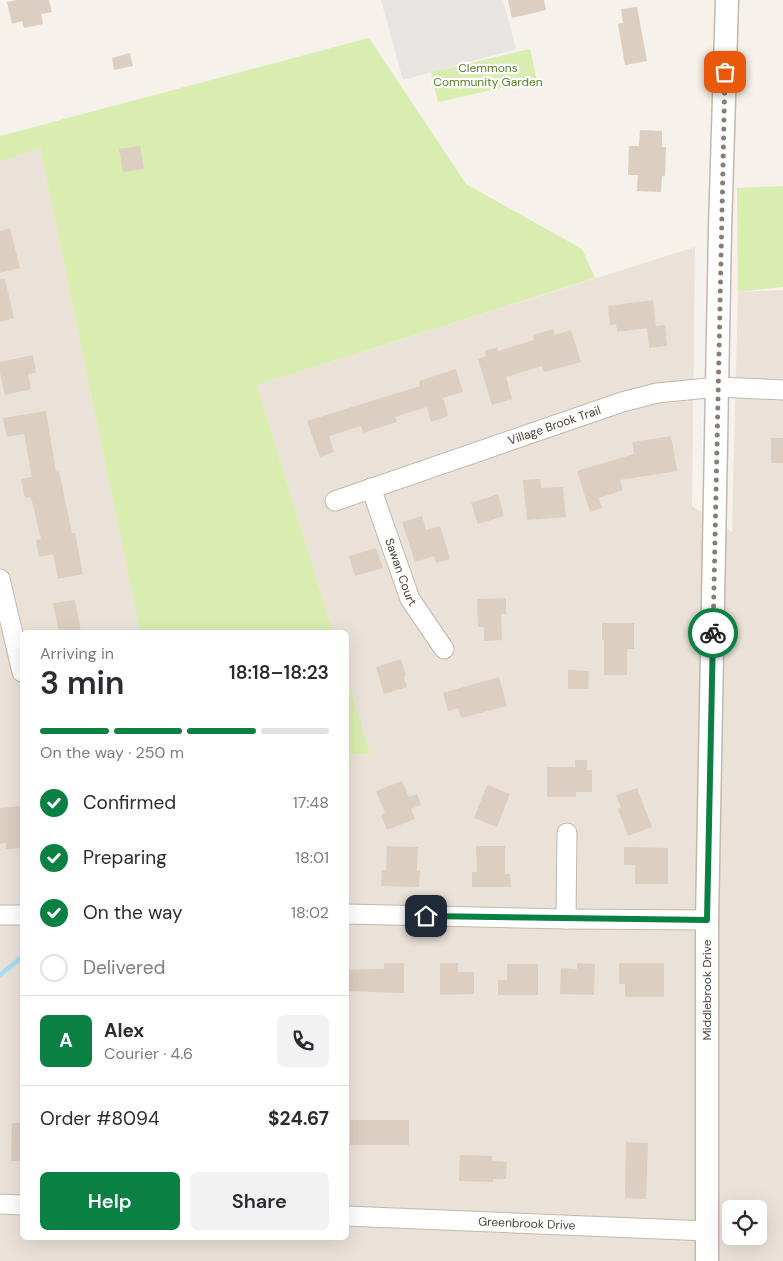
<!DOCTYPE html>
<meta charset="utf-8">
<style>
body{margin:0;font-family:"DM Sans",sans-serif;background:#f2f2f3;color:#2b2b33;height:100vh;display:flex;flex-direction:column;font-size:19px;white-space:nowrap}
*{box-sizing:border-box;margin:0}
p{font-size:16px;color:#7c7c81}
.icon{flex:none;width:28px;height:28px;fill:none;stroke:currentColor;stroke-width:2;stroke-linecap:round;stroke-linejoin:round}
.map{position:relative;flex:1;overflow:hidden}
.sheet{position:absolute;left:20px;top:630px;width:329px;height:610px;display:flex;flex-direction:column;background:#fff;border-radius:8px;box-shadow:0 5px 20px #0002}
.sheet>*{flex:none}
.buttons{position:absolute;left:722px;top:1200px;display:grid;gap:10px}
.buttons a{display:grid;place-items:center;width:45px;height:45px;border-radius:8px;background:#fff;box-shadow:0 5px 20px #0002;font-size:25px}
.pin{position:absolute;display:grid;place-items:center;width:42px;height:42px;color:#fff;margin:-21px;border-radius:10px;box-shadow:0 2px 8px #0006}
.courier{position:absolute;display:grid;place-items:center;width:50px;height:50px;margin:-25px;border:4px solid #0b8043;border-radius:50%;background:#fff;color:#222;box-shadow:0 1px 6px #0007}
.headline em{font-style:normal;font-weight:600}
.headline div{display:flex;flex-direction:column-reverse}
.headline{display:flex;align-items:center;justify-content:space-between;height:85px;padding:0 20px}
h1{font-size:32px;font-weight:600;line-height:38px}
.bar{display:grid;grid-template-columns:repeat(4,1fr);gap:8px 5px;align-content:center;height:60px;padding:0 20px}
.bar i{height:6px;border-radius:4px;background:#e1e1e2}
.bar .active{background:#0b8043}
.bar p{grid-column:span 4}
.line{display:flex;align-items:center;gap:12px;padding:0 20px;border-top:1px solid #e1e1e2}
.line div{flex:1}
.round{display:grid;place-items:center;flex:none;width:52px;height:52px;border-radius:8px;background:#f2f2f3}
ol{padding:0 20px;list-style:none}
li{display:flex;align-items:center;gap:15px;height:55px}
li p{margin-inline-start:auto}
li .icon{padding:5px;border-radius:50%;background:#0b8043;color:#fff;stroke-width:4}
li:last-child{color:#7c7c81}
li i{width:28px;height:28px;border:2px solid #e1e1e2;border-radius:50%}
.button{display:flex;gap:10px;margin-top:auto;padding:10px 20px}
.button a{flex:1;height:58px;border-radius:8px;background:#0b8043;color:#fff;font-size:20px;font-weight:600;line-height:58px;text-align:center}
.button a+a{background:#f2f2f3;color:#2b2b33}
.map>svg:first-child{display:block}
</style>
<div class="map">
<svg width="783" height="1261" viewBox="0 0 783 1261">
<rect width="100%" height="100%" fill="#f6f1ea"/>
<path fill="#eae2d8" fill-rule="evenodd" d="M40 148 140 632H22V1238H346V754L371 755 346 676V632H333L257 385 695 247 692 506 732 532 738 292 783 290V1261H0V162ZM731 1209H759V1236H731Z"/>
<g fill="#d9edb0">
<polygon points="369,38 466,184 582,249 595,278 257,385 333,632 140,632 40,148 0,162 0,136"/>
<polygon points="530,49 537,80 438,102 431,72"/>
<polygon points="783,186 783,287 738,292 737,188"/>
<polygon points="346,676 371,755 346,754"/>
</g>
<polygon fill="#e7e4e2" points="381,0 503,0 516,49 403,80"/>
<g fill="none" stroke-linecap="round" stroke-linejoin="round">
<polyline stroke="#a3def6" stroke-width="4.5" points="0,975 22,957"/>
</g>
<g fill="#dccec1">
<polygon points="17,0 49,0 52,12 41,14 43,24 24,28 22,21 12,24 7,2"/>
<polygon points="508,0 544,0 546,10 512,18"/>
<polygon points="637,7 647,61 625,65 618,24 623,23 621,9"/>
<polygon points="130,53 133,66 114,70 112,58"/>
<polygon points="640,130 662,131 662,147 666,147 665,176 662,176 661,192 637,191 638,175 628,175 629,146 639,146"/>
<polygon points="140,146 144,169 123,172 119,149"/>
<polygon points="10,228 20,268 0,273 0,231"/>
<polygon points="0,279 5,279 14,318 0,322"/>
<polygon points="653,300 656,326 665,325 667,346 649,348 647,328 617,332 616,324 610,325 608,306"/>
<polygon points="553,329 555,335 571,330 581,362 544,372 542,366 506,377 512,399 492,405 478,359 486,356 485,351 497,347 498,351 534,340 533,335"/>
<polygon points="33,355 36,373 28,374 31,389 5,395 0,373 0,362"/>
<polygon points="456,369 463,392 443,398 448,416 431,422 427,407 395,417 397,422 363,433 361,426 329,436 334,452 320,457 307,421 420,386 419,381"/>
<polygon points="46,411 56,472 59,471 72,533 75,533 83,574 58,579 53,554 39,557 36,540 41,539 31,497 25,498 21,479 32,477 24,434 7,437 3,418"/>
<polygon points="671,436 677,471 620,480 623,490 599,498 602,508 590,512 577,471 634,454 632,442"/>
<rect x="771" y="438" width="12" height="25"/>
<polygon points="540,479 541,488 563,487 566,517 527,520 523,480"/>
<polygon points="498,494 504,516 478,524 471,503"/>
<polygon points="422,516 426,530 440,526 450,559 436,563 434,556 415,562 402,522"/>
<polygon points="376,548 383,568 355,576 349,556"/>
<polygon points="506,598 506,614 501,614 502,640 484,641 484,627 478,627 477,599"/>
<polygon points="75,600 81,632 59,632 53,603"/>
<polygon points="602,623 634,623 634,649 627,649 627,675 604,675 604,640 602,640"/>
<polygon points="401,659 406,676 404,677 407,687 384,694 376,667"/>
<polygon points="568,670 589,671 588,689 568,689"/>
<polygon points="499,677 507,706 461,718 458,708 448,711 443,693"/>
<polygon points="575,760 587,760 587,770 592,770 592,792 576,792 576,797 547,797 547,767 575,767"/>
<polygon points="402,781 409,797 417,794 421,805 411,809 415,819 387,830 381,815 385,813 376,791"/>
<polygon points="487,785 510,794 497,827 474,818"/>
<polygon points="637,788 652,827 628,836 618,809 621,808 616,795"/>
<polygon points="20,806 22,848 6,849 6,843 0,844 0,808"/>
<polygon points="387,846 418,847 417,871 420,871 419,887 381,886 382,870 386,870"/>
<polygon points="476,846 505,846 505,874 510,874 511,887 472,887 472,872 477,872"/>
<polygon points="624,847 668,848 668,884 635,884 635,865 624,865"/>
<polygon points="384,963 404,963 404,993 346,991 346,970 384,969"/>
<polygon points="440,963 458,963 458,972 474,972 474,994 440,995"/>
<polygon points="577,963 595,964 594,995 560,994 561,968 577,969"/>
<polygon points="619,963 664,963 664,997 625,997 625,984 619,984"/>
<polygon points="507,964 538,964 538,995 498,995 498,980 507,980"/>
<rect x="350" y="1120" width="59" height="25"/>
<polygon points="12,1123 22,1123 22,1161 11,1161"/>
<polygon points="626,1142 648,1143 646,1199 625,1198"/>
<polygon points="460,1155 492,1156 492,1161 507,1162 506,1179 493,1179 493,1182 459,1181"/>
</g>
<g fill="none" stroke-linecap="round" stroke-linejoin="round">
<defs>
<g id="minor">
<path id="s1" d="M371 488 410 599 444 649"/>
<path id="s2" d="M335 501 622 402 657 393 718 387 783 390"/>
<polyline points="0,579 22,672"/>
<polyline points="346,914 566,919 707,920"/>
<polyline points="0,915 22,915"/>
<polyline points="566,919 567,833"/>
<polyline points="0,1204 22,1205"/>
<path id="s3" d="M346 1216 707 1231"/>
</g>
<polyline id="tertiary" points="707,1261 707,920 720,229 727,0"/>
</defs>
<use href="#minor" stroke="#c3b8ab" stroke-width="21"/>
<use href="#tertiary" stroke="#c3b8ab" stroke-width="25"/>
<use href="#minor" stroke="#fff" stroke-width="19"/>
<use href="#tertiary" stroke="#fff" stroke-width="22"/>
</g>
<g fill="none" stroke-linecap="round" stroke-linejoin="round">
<polyline stroke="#877f76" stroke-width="5" stroke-dasharray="0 9" points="713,633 725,72"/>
<polyline stroke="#0b8043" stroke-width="6" points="426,916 707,920 713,633"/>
</g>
<g text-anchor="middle" stroke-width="4.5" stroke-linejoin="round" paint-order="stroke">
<g font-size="12" fill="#538324" stroke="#fff">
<text x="488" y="72">Clemmons<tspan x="488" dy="14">Community Garden</tspan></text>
</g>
<g font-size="12" fill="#4b4137" stroke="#fff">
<text dy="4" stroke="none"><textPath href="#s2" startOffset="232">Village Brook Trail</textPath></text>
<text dy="4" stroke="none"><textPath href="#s1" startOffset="89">Sawan Court</textPath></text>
<text transform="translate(707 990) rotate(-90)" y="4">Middlebrook Drive</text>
<text dy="4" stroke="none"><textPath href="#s3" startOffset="181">Greenbrook Drive</textPath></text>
</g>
</g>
</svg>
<div class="buttons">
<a><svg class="icon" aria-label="locate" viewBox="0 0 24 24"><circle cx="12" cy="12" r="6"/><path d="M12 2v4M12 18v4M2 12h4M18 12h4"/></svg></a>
</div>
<div class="pin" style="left:725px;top:72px;background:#ea580c"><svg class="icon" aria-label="bag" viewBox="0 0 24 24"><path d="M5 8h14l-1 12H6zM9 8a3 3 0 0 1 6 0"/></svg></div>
<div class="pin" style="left:426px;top:916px;background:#1f2937"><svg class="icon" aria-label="home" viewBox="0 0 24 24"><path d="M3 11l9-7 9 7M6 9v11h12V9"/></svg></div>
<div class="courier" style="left:713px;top:633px"><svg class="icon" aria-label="bike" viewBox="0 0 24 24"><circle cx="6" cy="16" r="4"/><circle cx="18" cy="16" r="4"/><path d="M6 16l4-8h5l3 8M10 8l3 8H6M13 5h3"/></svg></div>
<section class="sheet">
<div class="headline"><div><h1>3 min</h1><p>Arriving in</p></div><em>18:18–18:23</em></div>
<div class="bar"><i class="active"></i><i class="active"></i><i class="active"></i><i></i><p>On the way · 250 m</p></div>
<ol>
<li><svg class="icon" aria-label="check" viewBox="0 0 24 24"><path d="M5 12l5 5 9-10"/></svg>Confirmed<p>17:48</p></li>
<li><svg class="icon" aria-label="check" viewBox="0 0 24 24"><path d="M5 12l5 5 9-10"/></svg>Preparing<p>18:01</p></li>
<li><svg class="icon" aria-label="check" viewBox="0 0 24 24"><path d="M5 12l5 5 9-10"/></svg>On the way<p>18:02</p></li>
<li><i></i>Delivered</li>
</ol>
<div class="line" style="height:90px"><b class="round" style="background:#0b8043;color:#fff">A</b><div><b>Alex</b><p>Courier · 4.6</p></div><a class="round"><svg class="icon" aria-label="phone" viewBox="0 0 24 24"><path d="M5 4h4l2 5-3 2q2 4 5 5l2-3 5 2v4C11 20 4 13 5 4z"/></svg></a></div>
<div class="line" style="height:65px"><div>Order #8094</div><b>$24.67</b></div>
<div class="button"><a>Help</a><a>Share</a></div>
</section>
</div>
